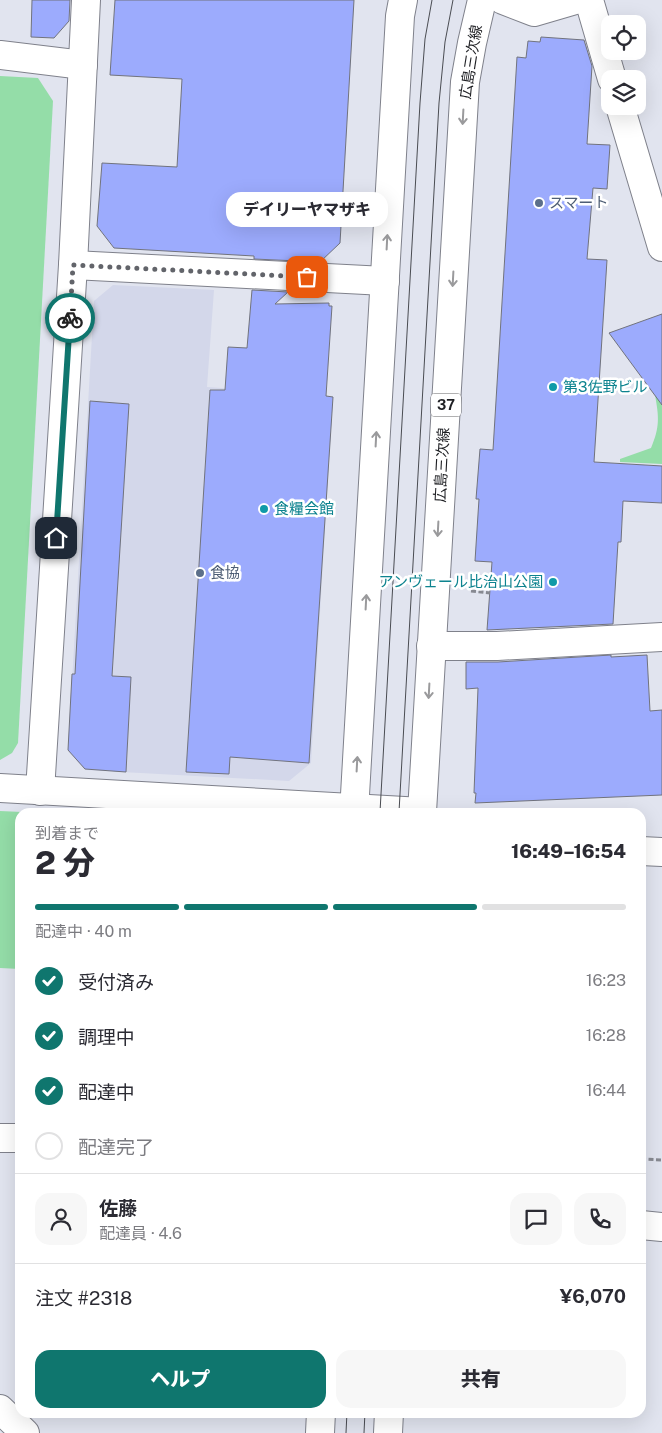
<!DOCTYPE html>
<html lang="ja">
<meta charset="utf-8">
<style>
body{margin:0;font-family:"Public Sans","Noto Sans JP",sans-serif;background:#f7f7f7;color:#2b2b33;height:100vh;display:flex;flex-direction:column;font-size:19px;white-space:nowrap}
*{box-sizing:border-box;margin:0}
p{font-size:16px;color:#7c7c81}
.icon{flex:none;width:28px;height:28px;fill:none;stroke:currentColor;stroke-width:2;stroke-linecap:round;stroke-linejoin:round}
.map{position:relative;flex:1;overflow:hidden}
.side{position:absolute;left:15px;top:808px;width:631px;height:610px;display:flex;flex-direction:column;background:#fff;border-radius:15px;box-shadow:0 5px 20px #0002}
.side>*{flex:none}
.buttons{position:absolute;left:601px;top:15px;display:grid;gap:10px}
.buttons a{display:grid;place-items:center;width:45px;height:45px;border-radius:10px;background:#fff;box-shadow:0 5px 20px #0002;font-size:25px}
.pin{position:absolute;display:grid;place-items:center;width:42px;height:42px;color:#fff;margin:-21px;border-radius:10px;box-shadow:0 2px 8px #0006}
.courier{position:absolute;display:grid;place-items:center;width:50px;height:50px;margin:-25px;border:4px solid #0f766e;border-radius:50%;background:#fff;color:#222;box-shadow:0 1px 6px #0007}
.bubble{position:absolute;height:35px;border-radius:15px;background:#fff;box-shadow:0 5px 20px #0002;font-size:16px;font-weight:800;line-height:35px;text-align:center}
.summary em{font-style:normal;font-weight:800}
.summary div{display:flex;flex-direction:column-reverse}
.summary{display:flex;align-items:center;justify-content:space-between;height:85px;padding:0 20px}
h1{font-size:32px;font-weight:800;line-height:38px}
.bar{display:grid;grid-template-columns:repeat(4,1fr);gap:8px 5px;align-content:center;height:60px;padding:0 20px}
.bar i{height:6px;border-radius:4px;background:#e1e1e2}
.bar .selected{background:#0f766e}
.bar p{grid-column:span 4}
.line{display:flex;align-items:center;gap:12px;padding:0 20px;border-top:1px solid #e1e1e2}
.line div{flex:1}
.round{display:grid;place-items:center;flex:none;width:52px;height:52px;border-radius:15px;background:#f7f7f7}
ol{padding:0 20px;list-style:none}
li{display:flex;align-items:center;gap:15px;height:55px}
li p{margin-inline-start:auto}
li .icon{padding:5px;border-radius:50%;background:#0f766e;color:#fff;stroke-width:4}
li:last-child{color:#7c7c81}
li i{width:28px;height:28px;border:2px solid #e1e1e2;border-radius:50%}
.action{display:flex;gap:10px;margin-top:auto;padding:10px 20px}
.action a{flex:1;height:58px;border-radius:15px;background:#0f766e;color:#fff;font-size:20px;font-weight:800;line-height:58px;text-align:center}
.action a+a{background:#f7f7f7;color:#2b2b33}
.map>svg:first-child{display:block}
</style>
<div class="map">
<svg width="662" height="1433" viewBox="0 0 662 1433">
<rect width="100%" height="100%" fill="#e1e4ef"/>
<polygon fill="#d3d7ea" points="113,285 214,290 207,387 333,396 311,763 289,781 85,770 68,751 94,301"/>
<g fill="#94dda8">
<polygon points="0,76 38,78 53,101 18,743 12,753 0,760"/>
<path d="M655 395H662V464L620 462V459L651 448C660 427 659 417 655 395Z"/>
<polygon points="0,811 22,812 20,812 20,969 0,968"/>
</g>
<g fill="#9cabfd" stroke="#71737d">
<polygon points="32,0 70,0 69,21 54,38 31,37"/>
<polygon points="115,0 354,0 340,243 320,262 254,259 254,256 114,248 97,226 102,163 177,167 182,79 110,75"/>
<polygon points="541,37 584,40 592,66 587,144 610,145 607,189 593,188 587,259 607,260 594,462 662,466 662,503 623,501 621,542 618,542 613,624 487,630 492,562 475,561 479,499 476,499 480,449 493,450 517,57 526,58 528,41 540,42"/>
<polygon points="252,290 288,292 275,304 329,303 329,306 332,306 326,396 333,397 309,763 230,757 229,774 186,772 210,390 225,390 228,347 247,348"/>
<polygon points="662,314 662,405 609,333"/>
<polygon points="90,401 129,404 112,676 131,677 126,772 85,769 68,750 72,674 75,674"/>
<polygon points="611,655 611,657 647,655 650,711 662,710 662,795 475,803 476,793 474,793 478,688 466,689 466,662 498,662"/>
</g>
<g fill="none" stroke-linecap="round" stroke-linejoin="round">
<defs>
<g id="minor">
<polyline points="589,0 612,79"/>
<polyline points="0,55 83,65"/>
<polyline points="620,106 662,247"/>
<polyline points="73,265 385,281"/>
<polyline points="431,646 497,646 662,637"/>
<polyline points="0,788 422,812"/>
<polyline points="40,791 73,265 86,0"/>
<polyline points="641,851 662,852"/>
<polyline points="0,1138 20,1138"/>
<polyline points="641,1225 662,1227"/>
<polyline points="0,1409 25,1433"/>
</g>
<polyline id="tertiary" points="503,0 534,12 575,0"/>
<g id="primary">
<polyline points="354,812 400,16 403,0"/>
<polyline points="422,812 465,82 472,43 482,0"/>
<polyline points="320,1433 321,1412"/>
<polyline points="388,1433 389,1412"/>
</g>
</defs>
<use href="#minor" stroke="#7f818b" stroke-width="30"/>
<use href="#tertiary" stroke="#7f818b" stroke-width="30"/>
<use href="#primary" stroke="#7f818b" stroke-width="30"/>
<g stroke="#878991" stroke-width="3" stroke-dasharray="5 2.5" stroke-linecap="butt">
<polyline points="471,591 490,593"/>
<polyline points="641,1159 662,1160"/>
</g>
<use href="#minor" stroke="#fff" stroke-width="28"/>
<use href="#tertiary" stroke="#fff" stroke-width="28"/>
<use href="#primary" stroke="#fff" stroke-width="28"/>
<g stroke="#4a4c52" stroke-width="1">
<polyline points="380,812 420,103 425,39 432,0"/>
<polyline points="399,812 439,103 445,42 453,0"/>
<polyline points="346,1433 347,1412"/>
<polyline points="364,1433 365,1412"/>
</g>
</g>
<defs><path id="oneway-shaft" d="M-6 0H5M1.5-3L5.5 0L1.5 3" fill="none" stroke-width="1.6" stroke-linecap="round" stroke-linejoin="round" transform="scale(1.25)"/></defs>
<g stroke="#9a9a9c">
<use href="#oneway-shaft" transform="translate(463 117) rotate(93)"/>
<use href="#oneway-shaft" transform="translate(387 242) rotate(-87)"/>
<use href="#oneway-shaft" transform="translate(453 279) rotate(93)"/>
<use href="#oneway-shaft" transform="translate(376 439) rotate(-87)"/>
<use href="#oneway-shaft" transform="translate(438 529) rotate(93)"/>
<use href="#oneway-shaft" transform="translate(366 602) rotate(-87)"/>
<use href="#oneway-shaft" transform="translate(429 691) rotate(93)"/>
<use href="#oneway-shaft" transform="translate(357 764) rotate(-87)"/>
</g>
<g fill="none" stroke-linecap="round" stroke-linejoin="round">
<polyline stroke="#62646a" stroke-width="5" stroke-dasharray="0 9" points="70,318 73,265 307,277"/>
<polyline stroke="#0f766e" stroke-width="6" points="56,538 70,318"/>
</g>
<g fill="#5c6f8a" stroke="#fff" stroke-width="2">
<circle cx="539" cy="203" r="5"/>
<circle cx="200" cy="573" r="5"/>
</g>
<g fill="#0f9aa8" stroke="#fff" stroke-width="2">
<circle cx="553" cy="387" r="5"/>
<circle cx="264" cy="509" r="5"/>
<circle cx="553" cy="582" r="5"/>
</g>
<g text-anchor="middle" stroke-width="5" stroke-linejoin="round" paint-order="stroke">
<rect fill="#fff" stroke="#626265" stroke-width="1" x="431" y="393.5" width="30" height="23" rx="4"/>
<g font-size="14" font-weight="bold" fill="#1e1f23">
<text x="446" y="410">37</text>
</g>
<g font-size="15" fill="#1e1f23" stroke="#fff">
<text transform="translate(471 62) rotate(-81)" y="5">広島三次線</text>
<text transform="translate(442 465) rotate(-87)" y="5">広島三次線</text>
</g>
<g font-size="15" fill="#4e5e75" stroke="#fff" text-anchor="start">
<text x="549" y="208">スマート</text>
<text x="210" y="578">食協</text>
</g>
<g font-size="15" fill="#0d838f" stroke="#fff" text-anchor="start">
<text x="563" y="392">第3佐野ビル</text>
<text x="274" y="514">食糧会館</text>
<text x="543" y="587" text-anchor="end">アンヴェール比治山公園</text>
</g>
</g>
</svg>
<div class="buttons">
<a><svg class="icon" aria-label="locate" viewBox="0 0 24 24"><circle cx="12" cy="12" r="6"/><path d="M12 2v4M12 18v4M2 12h4M18 12h4"/></svg></a>
<a><svg class="icon" aria-label="layers" viewBox="0 0 24 24"><path d="M12 4l9 5-9 5-9-5zM3 14l9 5 9-5"/></svg></a>
</div>
<div class="pin" style="left:307px;top:277px;background:#ea580c"><svg class="icon" aria-label="bag" viewBox="0 0 24 24"><path d="M5 8h14l-1 12H6zM9 8a3 3 0 0 1 6 0"/></svg></div>
<div class="pin" style="left:56px;top:538px;background:#1f2937"><svg class="icon" aria-label="home" viewBox="0 0 24 24"><path d="M3 11l9-7 9 7M6 9v11h12V9"/></svg></div>
<div class="courier" style="left:70px;top:318px"><svg class="icon" aria-label="bike" viewBox="0 0 24 24"><circle cx="6" cy="16" r="4"/><circle cx="18" cy="16" r="4"/><path d="M6 16l4-8h5l3 8M10 8l3 8H6M13 5h3"/></svg></div>
<div class="bubble" style="left:226px;top:192px;width:162px">デイリーヤマザキ</div>
<section class="side">
<div class="summary"><div><h1>2 分</h1><p>到着まで</p></div><em>16:49–16:54</em></div>
<div class="bar"><i class="selected"></i><i class="selected"></i><i class="selected"></i><i></i><p>配達中 · 40 m</p></div>
<ol>
<li><svg class="icon" aria-label="check" viewBox="0 0 24 24"><path d="M5 12l5 5 9-10"/></svg>受付済み<p>16:23</p></li>
<li><svg class="icon" aria-label="check" viewBox="0 0 24 24"><path d="M5 12l5 5 9-10"/></svg>調理中<p>16:28</p></li>
<li><svg class="icon" aria-label="check" viewBox="0 0 24 24"><path d="M5 12l5 5 9-10"/></svg>配達中<p>16:44</p></li>
<li><i></i>配達完了</li>
</ol>
<div class="line" style="height:90px"><a class="round"><svg class="icon" aria-label="person" viewBox="0 0 24 24"><circle cx="12" cy="8" r="4"/><path d="M4 21q1-7 8-7t8 7"/></svg></a><div><b>佐藤</b><p>配達員 · 4.6</p></div><a class="round"><svg class="icon" aria-label="chat" viewBox="0 0 24 24"><path d="M4 5h16v11H9l-5 4z"/></svg></a><a class="round"><svg class="icon" aria-label="phone" viewBox="0 0 24 24"><path d="M5 4h4l2 5-3 2q2 4 5 5l2-3 5 2v4C11 20 4 13 5 4z"/></svg></a></div>
<div class="line" style="height:65px"><div>注文 #2318</div><b>¥6,070</b></div>
<div class="action"><a>ヘルプ</a><a>共有</a></div>
</section>
</div>
